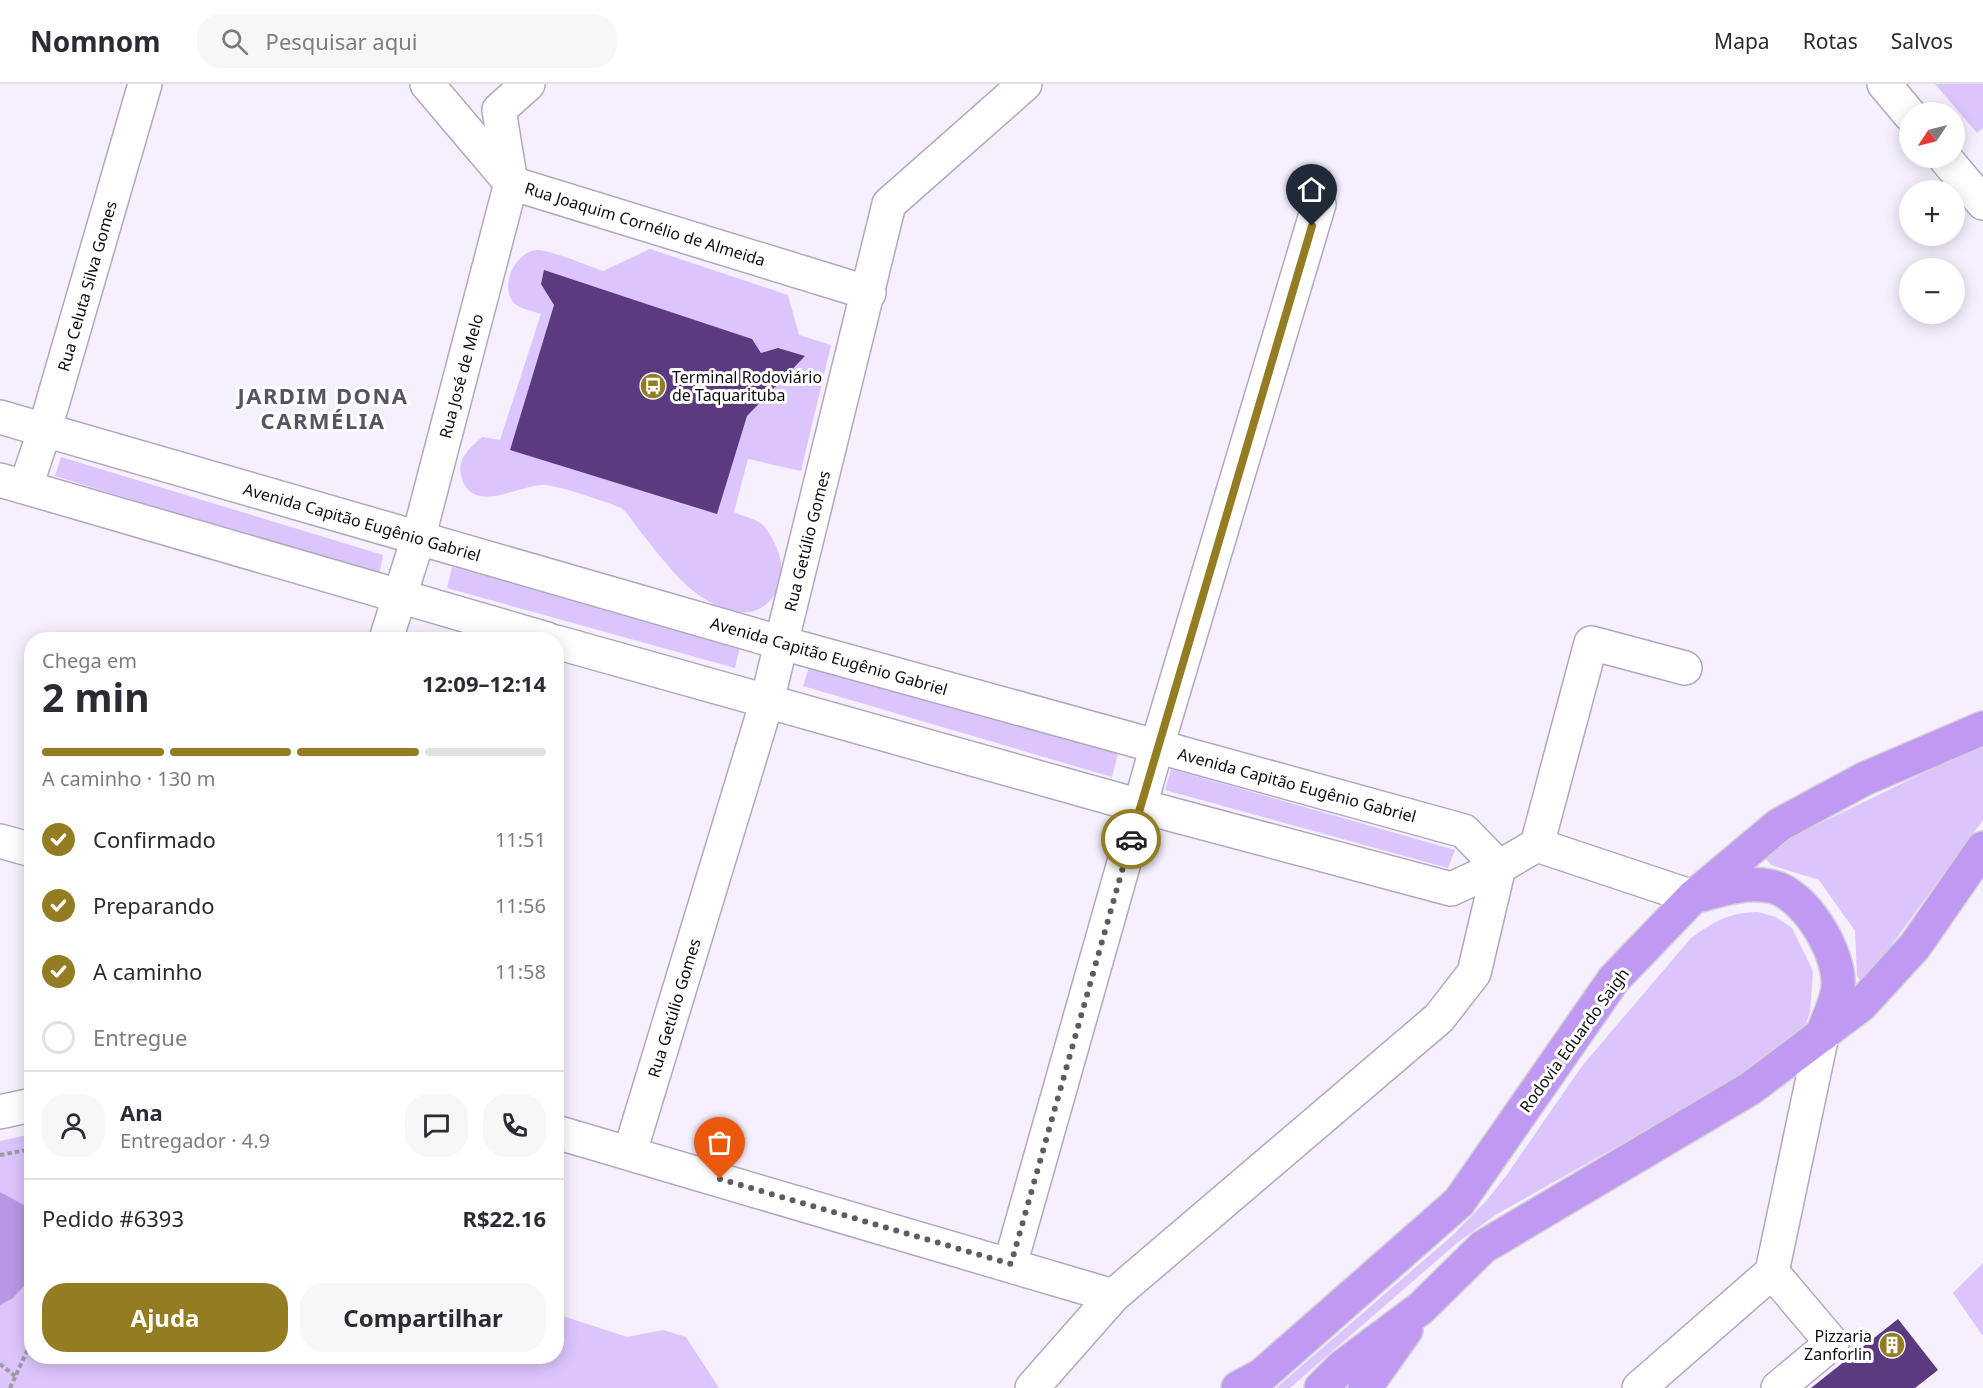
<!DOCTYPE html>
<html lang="pt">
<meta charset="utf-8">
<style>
body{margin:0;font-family:"Noto Sans",sans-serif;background:#f7f7f7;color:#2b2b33;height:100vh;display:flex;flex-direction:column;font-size:22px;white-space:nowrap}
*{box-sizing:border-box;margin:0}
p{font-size:20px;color:#7c7c81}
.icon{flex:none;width:33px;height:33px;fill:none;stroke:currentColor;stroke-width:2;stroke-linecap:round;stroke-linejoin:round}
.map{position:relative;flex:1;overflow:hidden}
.details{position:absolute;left:24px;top:548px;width:540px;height:732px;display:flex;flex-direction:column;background:#fff;border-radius:24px;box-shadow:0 3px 15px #0003}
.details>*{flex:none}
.needle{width:39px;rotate:235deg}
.fabs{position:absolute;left:1899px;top:18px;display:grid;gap:12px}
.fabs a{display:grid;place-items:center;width:66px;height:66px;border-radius:50%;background:#fff;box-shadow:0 3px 15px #0003;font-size:30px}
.pin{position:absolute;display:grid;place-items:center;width:51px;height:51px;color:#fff;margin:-62px -26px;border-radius:50% 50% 50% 0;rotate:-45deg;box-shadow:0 0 6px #0007}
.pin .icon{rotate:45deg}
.courier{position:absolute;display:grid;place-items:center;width:60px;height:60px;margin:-30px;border:4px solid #937c22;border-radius:50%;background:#fff;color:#222;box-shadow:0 2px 8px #0007}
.summary em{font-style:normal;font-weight:700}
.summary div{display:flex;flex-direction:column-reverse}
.summary{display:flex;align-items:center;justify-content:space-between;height:102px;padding:0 18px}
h1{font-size:39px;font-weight:700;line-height:45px}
.bar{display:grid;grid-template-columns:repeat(4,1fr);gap:9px 6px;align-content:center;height:72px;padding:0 18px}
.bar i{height:8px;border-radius:4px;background:#e1e1e2}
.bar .selected{background:#937c22}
.bar p{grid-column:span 4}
.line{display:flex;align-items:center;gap:15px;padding:0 18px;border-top:2px solid #e1e1e2}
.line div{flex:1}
.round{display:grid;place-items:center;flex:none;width:63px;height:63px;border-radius:24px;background:#f7f7f7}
ol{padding:0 18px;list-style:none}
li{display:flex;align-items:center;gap:18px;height:66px}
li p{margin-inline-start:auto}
li .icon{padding:6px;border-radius:50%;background:#937c22;color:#fff;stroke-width:4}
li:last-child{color:#7c7c81}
li i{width:33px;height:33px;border:3px solid #e1e1e2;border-radius:50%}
.cta{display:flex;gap:12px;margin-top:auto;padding:12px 18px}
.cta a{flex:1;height:69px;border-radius:24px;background:#937c22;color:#fff;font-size:24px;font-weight:700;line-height:69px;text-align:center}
.cta a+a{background:#f7f7f7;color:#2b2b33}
header{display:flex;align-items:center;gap:36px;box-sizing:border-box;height:84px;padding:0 30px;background:#fff;border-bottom:2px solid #e1e1e2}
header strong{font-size:28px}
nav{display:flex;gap:33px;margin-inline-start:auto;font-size:21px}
.search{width:420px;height:54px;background:#f7f7f7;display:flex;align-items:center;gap:15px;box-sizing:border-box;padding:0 21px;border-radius:24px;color:#7c7c81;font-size:22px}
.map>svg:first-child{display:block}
</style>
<header>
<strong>Nomnom</strong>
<div class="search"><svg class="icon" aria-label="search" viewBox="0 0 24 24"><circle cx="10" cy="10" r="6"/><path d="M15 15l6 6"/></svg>Pesquisar aqui</div>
<nav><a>Mapa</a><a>Rotas</a><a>Salvos</a></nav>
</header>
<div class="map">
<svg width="1983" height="1304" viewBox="0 0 1983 1304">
<rect width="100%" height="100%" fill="#f5effe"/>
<g fill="#dcc5fc">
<polygon points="1935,0 1983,0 1983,44 1977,49"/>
<path d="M650 165 788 211 799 251 831 261 801 387 748 375 734 428C742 432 757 435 763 441 773 452 782 472 782 487 782 509 763 532 739 528 692 520 668 481 640 447 634 440 627 427 619 423 604 417 560 402 545 401 521 399 471 434 461 391 457 374 471 363 482 353L500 356 541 230C533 227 521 225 515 220 498 204 515 167 537 166 550 166 589 182 603 187Z"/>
<polygon points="61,373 383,471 379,492 55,392"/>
<polygon points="452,483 740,562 735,584 447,504"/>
<polygon points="810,580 1118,670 1112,693 803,602"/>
<polygon points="1983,660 1983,736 1863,900 1857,892 1855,847 1819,796 1771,781 1764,772 1790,754"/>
<polygon points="1171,685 1455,766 1448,784 1165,706"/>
<path d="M1758 828 1776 833 1792 844 1813 887 1810 928 1805 943 1769 971 1702 1015 1497 1130 1457 1159 1290 1304H1276L1453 1151 1486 1117 1506 1092 1582 982 1691 854C1715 837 1728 829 1758 828Z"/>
<polygon points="31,1050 32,1272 556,1272 557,1230 627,1253 663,1246 686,1253 719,1304 0,1304 0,1057"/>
<polygon points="1983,1179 1983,1252 1953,1209"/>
</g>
<polygon fill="#b997e4" points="0,1108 24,1121 31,1139 32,1193 13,1214 0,1221"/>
<g fill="#5b3a7f">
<polygon points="544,186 752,255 761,269 778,264 805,272 747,332 717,430 510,366 554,221 541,200"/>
<polygon points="1898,1235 1938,1286 1915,1304 1811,1304"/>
</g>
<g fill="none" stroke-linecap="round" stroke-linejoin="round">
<defs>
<g id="minor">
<polyline points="427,0 511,99 869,209"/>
<polyline points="1884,0 1910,31"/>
<polyline points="1945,74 1983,119"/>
<polyline points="0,333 782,559 1464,747 1499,783 1451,805 1140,722 556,558"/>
<polyline points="0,396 547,555"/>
<polyline points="26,402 45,345 145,0"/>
<polyline points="386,555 418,455 511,99 499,26 528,0"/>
<polyline points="0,757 32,766"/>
<polyline points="1537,761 1591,559 1685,584"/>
<polyline points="0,1028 32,1021"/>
<polyline points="556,1048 1113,1212"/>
<polyline points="630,1068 767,617 889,120 1025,0"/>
<polyline points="1010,1181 1157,662 1319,120"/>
<polyline points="1772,1188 1832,1259 1778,1304"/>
<polyline points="1032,1304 1113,1212 1439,934 1474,889 1499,783 1537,761 1693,813"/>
<polyline points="1639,1304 1772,1188 1822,951"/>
</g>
<g id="highway">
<path d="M1701 811C1723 805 1746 798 1769 802 1804 807 1841 869 1838 903 1837 918 1827 936 1822 951"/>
<polyline points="1238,1304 1262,1291 1459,1118 1614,895 1693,813 1779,741 1864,695 1983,644"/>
<polyline points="1321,1304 1342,1283 1421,1224 1483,1163 1751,1004 1861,921 1915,862 1983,764"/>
<polyline points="1365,1304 1406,1246"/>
</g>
</defs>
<use href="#minor" stroke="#b1a8bf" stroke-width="36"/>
<use href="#highway" stroke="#d4d3d4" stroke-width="36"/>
<g stroke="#9d98a4" stroke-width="4" stroke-dasharray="4.5 3" stroke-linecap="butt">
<polyline points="0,1071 32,1065"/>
<polyline points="0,1280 15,1292"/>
<polyline points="10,1304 32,1256"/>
</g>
<use href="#minor" stroke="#fff" stroke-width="33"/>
<use href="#highway" stroke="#c099f2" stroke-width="33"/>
</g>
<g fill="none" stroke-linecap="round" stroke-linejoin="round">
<polyline stroke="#5f5b65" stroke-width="6" stroke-dasharray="0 10.8" points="720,1095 1011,1180 1131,755"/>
<polyline stroke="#937c22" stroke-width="8" points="1131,755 1312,142"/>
</g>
<defs>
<symbol id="bus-disc" viewBox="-11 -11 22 22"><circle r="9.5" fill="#937c22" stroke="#fff"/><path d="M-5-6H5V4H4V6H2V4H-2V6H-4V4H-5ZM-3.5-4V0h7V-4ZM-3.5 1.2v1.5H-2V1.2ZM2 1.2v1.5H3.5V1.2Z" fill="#fff"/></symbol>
<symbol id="building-disc" viewBox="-11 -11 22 22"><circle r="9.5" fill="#937c22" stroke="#fff"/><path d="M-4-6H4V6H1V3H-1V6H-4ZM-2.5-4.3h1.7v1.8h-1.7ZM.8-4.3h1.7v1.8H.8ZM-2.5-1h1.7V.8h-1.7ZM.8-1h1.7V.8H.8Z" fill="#fff"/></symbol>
</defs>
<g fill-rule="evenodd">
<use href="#bus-disc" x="638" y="287" width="30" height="30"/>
<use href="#building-disc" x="1877" y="1246" width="30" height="30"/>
</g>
<g text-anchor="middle" stroke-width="6" stroke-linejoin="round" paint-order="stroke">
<g font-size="16" fill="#0e0b12" stroke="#fff">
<text transform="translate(645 140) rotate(17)" y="6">Rua Joaquim Cornélio de Almeida</text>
<text transform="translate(87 202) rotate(-74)" y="6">Rua Celuta Silva Gomes</text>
<text transform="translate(461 292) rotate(-75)" y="6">Rua José de Melo</text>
<text transform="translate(362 438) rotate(16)" y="6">Avenida Capitão Eugênio Gabriel</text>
<text transform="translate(807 457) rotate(-76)" y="6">Rua Getúlio Gomes</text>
<text transform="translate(829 572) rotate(16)" y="6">Avenida Capitão Eugênio Gabriel</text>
<text transform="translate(1297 701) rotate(15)" y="6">Avenida Capitão Eugênio Gabriel</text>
<text transform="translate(674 924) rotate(-73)" y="6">Rua Getúlio Gomes</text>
<text transform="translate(1574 956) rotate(-54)" y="6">Rodovia Eduardo Saigh</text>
</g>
<g font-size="16" fill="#0e0b12" stroke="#fff" text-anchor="start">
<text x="672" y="299">Terminal Rodoviário<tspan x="672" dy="18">de Taquarituba</tspan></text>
<text x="1872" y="1258" text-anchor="end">Pizzaria<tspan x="1872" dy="18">Zanforlin</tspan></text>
</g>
<g font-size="22" font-weight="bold" letter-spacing="1.5" fill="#595165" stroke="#fff">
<text x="323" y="320">JARDIM DONA<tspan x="323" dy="25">CARMÉLIA</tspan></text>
</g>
</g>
</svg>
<div class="fabs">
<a><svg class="needle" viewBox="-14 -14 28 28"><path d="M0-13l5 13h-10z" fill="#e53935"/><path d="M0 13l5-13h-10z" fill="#7c7c81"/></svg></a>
<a>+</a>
<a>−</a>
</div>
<div class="pin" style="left:720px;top:1095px;background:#ea580c"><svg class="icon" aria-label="bag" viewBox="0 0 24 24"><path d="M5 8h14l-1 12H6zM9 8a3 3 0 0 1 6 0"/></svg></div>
<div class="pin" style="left:1312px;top:142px;background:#1f2937"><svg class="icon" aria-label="home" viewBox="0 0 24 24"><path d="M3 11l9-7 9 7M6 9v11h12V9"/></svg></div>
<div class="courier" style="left:1131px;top:755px"><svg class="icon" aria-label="car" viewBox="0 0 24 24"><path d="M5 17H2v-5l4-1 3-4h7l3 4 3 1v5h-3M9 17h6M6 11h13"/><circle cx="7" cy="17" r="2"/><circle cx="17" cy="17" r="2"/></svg></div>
<section class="details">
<div class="summary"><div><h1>2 min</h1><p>Chega em</p></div><em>12:09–12:14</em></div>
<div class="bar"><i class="selected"></i><i class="selected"></i><i class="selected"></i><i></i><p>A caminho · 130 m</p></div>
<ol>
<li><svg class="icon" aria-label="check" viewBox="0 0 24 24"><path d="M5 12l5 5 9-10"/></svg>Confirmado<p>11:51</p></li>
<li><svg class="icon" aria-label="check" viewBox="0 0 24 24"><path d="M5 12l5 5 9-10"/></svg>Preparando<p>11:56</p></li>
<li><svg class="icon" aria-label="check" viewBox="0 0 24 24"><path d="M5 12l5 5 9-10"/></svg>A caminho<p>11:58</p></li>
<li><i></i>Entregue</li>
</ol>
<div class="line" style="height:108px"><a class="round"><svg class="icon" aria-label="person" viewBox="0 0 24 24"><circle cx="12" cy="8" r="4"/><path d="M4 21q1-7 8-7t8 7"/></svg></a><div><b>Ana</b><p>Entregador · 4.9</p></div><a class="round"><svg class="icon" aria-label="chat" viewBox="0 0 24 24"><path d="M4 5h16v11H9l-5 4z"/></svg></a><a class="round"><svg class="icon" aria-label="phone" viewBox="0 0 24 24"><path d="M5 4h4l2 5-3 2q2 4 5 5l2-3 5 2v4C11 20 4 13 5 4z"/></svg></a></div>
<div class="line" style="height:78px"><div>Pedido #6393</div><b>R$22.16</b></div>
<div class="cta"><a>Ajuda</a><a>Compartilhar</a></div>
</section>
</div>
